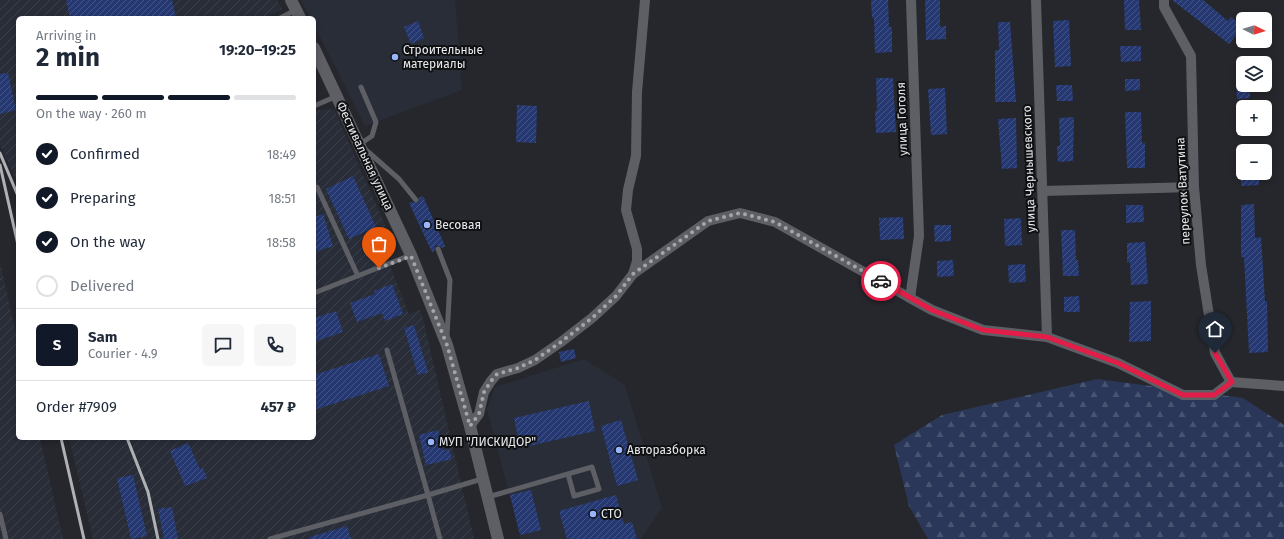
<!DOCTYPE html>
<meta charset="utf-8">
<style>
body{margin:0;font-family:"Fira Sans",sans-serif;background:#f6f6f7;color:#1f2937;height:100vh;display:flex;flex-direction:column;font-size:15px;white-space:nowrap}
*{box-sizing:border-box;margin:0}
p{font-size:13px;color:#747a83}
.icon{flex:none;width:22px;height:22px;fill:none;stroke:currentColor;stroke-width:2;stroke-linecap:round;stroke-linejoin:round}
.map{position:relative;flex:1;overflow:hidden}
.panel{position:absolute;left:16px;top:16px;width:300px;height:424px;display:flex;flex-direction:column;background:#fff;border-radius:6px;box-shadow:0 2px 6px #0003}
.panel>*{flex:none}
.needle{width:26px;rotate:95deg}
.tools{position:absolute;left:1236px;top:12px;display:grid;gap:8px}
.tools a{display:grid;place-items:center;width:36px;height:36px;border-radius:6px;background:#fff;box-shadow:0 2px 6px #0003;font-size:20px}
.pin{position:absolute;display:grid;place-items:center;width:34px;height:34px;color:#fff;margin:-41px -17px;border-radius:50% 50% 50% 0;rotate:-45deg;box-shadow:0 0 4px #0007}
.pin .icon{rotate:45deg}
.courier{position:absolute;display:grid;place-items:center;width:40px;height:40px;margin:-20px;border:3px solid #e11d48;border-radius:50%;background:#fff;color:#222;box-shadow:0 1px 5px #0007}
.head em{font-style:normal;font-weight:700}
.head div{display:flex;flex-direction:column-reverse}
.head{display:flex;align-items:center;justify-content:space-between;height:68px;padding:0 20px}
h1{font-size:26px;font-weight:700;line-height:30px}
.bar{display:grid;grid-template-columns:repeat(4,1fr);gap:6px 4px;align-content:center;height:48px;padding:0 20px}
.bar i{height:5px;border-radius:3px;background:#e0e1e3}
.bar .on{background:#111827}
.bar p{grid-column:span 4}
.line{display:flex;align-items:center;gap:10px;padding:0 20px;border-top:1px solid #e0e1e3}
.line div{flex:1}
.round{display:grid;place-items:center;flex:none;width:42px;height:42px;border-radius:6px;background:#f6f6f7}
ol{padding:0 20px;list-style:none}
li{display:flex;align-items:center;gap:12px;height:44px}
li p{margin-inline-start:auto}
li .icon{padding:4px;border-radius:50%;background:#111827;color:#fff;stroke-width:4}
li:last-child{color:#747a83}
li i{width:22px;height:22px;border:2px solid #e0e1e3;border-radius:50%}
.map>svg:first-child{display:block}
</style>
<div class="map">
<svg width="1284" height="539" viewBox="0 0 1284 539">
<defs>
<pattern id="industrial-furrows" width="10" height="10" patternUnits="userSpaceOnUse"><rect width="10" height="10" fill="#292d38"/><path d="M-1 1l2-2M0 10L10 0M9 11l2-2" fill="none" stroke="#3e414b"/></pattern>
<pattern id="forest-firs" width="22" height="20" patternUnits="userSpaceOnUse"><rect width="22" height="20" fill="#2a3759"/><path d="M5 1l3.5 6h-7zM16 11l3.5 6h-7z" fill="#495471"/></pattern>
<pattern id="building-hatch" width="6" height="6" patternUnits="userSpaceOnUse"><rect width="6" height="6" fill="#253871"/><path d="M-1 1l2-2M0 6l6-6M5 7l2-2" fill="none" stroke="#455585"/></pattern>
</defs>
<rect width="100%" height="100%" fill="#25272c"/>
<g fill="#292d38">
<polygon points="301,0 455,0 462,90 365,126 314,25 314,18 310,18"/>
<polygon points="584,359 625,385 662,508 641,539 521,539 487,409 495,387"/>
</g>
<g fill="url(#industrial-furrows)">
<polygon points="0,0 277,0 282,9 264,18 18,18 18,185 0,145"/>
<polygon points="314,107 316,110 334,109 395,248 388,261 409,314 421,310 474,539 93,539 69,438 314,438"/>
<polygon points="0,263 18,342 18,438 40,438 63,539 0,539"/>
</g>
<polygon fill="url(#forest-firs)" points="1097,379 1243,398 1284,425 1284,539 928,539 909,506 894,445 942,415"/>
<g fill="url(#building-hatch)">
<polygon points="66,0 172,0 176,18 70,18"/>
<polygon points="871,0 888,0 889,27 892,27 892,52 875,53 874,18 872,18"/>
<polygon points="925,0 940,0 940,27 946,26 946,39 926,40"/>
<polygon points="1124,0 1139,0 1141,30 1125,30"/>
<polygon points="1172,0 1203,0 1228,21 1231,17 1243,26 1229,44"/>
<polygon points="1069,20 1071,66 1055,67 1053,21"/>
<polygon points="418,21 424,38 411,44 404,27"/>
<polygon points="998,22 1010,22 1016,102 995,102 995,50 999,50"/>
<polygon points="1120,46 1141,46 1141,61 1121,62"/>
<polygon points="8,73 16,110 0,114 0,74"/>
<polygon points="876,78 893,78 896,132 876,133 875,111 877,111"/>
<polygon points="1125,79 1140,79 1140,90 1125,91"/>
<polygon points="1056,85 1072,85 1073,101 1057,101"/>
<polygon points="1236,85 1250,85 1250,98 1237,99"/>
<polygon points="945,88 947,134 931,135 928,89"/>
<polygon points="517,105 537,106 536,143 516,142"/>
<polygon points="1125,112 1141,112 1142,143 1145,143 1145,168 1127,168"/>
<polygon points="1074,117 1073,161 1058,162 1057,146 1060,146 1059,118"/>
<polygon points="1016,118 1017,168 1002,169 998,119"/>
<polygon points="1241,173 1259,173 1259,185 1241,186"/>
<polygon points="353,176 376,227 349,239 326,189"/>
<polygon points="423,196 445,246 442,248 436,245 434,251 432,252 409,203 412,202 418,203 419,198"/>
<polygon points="1254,204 1255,238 1261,237 1265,302 1267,301 1268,352 1249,353 1244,257 1241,257 1241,205"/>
<polygon points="1126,205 1143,205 1144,222 1126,223"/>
<polygon points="323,214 333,246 314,252 314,217"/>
<polygon points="903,217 904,239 880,240 879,218"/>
<polygon points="1021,218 1022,245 1005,246 1004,219"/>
<polygon points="934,225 951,225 951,241 935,242"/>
<polygon points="1061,230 1075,230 1076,260 1078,260 1079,276 1063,276"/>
<polygon points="1145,242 1148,284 1131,285 1130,262 1127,263 1127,243"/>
<polygon points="953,260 954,276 937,277 937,261"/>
<polygon points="1025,264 1026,282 1009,283 1008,265"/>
<polygon points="392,284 403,314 385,321 382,313 357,322 350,303 375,294 374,291"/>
<polygon points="1079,296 1080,312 1064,312 1064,297"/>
<polygon points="1151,301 1151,341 1129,342 1130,302"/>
<polygon points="336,311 343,332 314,342 314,318"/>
<polygon points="414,325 428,372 418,375 404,328"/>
<polygon points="574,349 576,358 561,362 559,352"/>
<polygon points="379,354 389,386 314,410 314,375"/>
<polygon points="589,401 595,431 520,448 514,418"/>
<polygon points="621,420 638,480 617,486 601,426"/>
<polygon points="438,430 443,450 449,449 452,459 426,465 419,435"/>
<polygon points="188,443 200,469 203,468 207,478 185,486 170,451"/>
<polygon points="133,475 147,536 131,539 117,478"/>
<polygon points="531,490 541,530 520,535 510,495"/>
<polygon points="616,495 624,524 632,522 637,539 567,539 559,511"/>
<polygon points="172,507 178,539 164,539 158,509"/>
<polygon points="347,526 351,539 310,539 310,537"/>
</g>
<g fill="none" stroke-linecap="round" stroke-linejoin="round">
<g stroke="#5d5f65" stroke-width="5">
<polyline points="280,18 296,10"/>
<polyline points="314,106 337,96"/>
<polyline points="360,144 372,136 376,122 361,87"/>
<polyline points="366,150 399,179 416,200"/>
<polyline points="317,187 358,276"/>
<polyline points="438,249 450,280 447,336"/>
<polyline points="314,293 411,255"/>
<polyline points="488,497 592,467 599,489 574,496 568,474"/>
<polyline points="0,514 6,539"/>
<polyline points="270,539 428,495 387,350"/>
<polyline points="440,539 428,495 482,479"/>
</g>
<g stroke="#5d5f65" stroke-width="10">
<polyline points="911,0 919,236 910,298 932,310 983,330 1047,337 1118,363 1183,395 1214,395 1231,382 1284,386"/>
<polyline points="1036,0 1047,337"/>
<polyline points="1164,0 1164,7 1191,56 1194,187 1201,265 1215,353 1231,382"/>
<polyline points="1043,191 1194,187"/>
<polyline points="633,274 708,221 740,213 775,222 910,298"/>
<polyline points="470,426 479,414 484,392 491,381 497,374 518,368 535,360 561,342 592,318 616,296 633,274 637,261 637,249 626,210 628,190 636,156 637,92 645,0"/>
</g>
<g stroke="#5d5f65" stroke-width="12">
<polyline points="291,0 300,18"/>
<polyline points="314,48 411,255 447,345 470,426 498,539"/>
</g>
<g stroke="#afb1b5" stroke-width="3">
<polyline points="0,153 18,196"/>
<polyline points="0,165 18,245"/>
<polyline points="61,438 84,539"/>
<polyline points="127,438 148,492 158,539"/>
</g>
</g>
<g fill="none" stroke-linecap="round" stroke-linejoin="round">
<polyline stroke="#a3a5a9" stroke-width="4" stroke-dasharray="0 7.2" points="379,268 411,256 447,345 470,426 479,414 484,392 491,381 497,374 518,368 535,360 561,342 592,318 616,296 633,274 708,221 740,213 775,222 881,281"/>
<polyline stroke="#e11d48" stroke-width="5" points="881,281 932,310 983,330 1047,337 1118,363 1183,395 1214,395 1232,382 1215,353"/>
</g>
<g fill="#99b5fd" stroke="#0f1012" stroke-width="1.5">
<circle cx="395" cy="57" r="4"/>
<circle cx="427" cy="225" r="4"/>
<circle cx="431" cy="442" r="4"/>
<circle cx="619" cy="450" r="4"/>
<circle cx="593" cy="514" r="4"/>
</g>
<g text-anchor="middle" stroke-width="4" stroke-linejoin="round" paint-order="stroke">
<g font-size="12" fill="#e7e9ec" stroke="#0f1012" text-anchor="start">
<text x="403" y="54">Строительные<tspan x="403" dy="14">материалы</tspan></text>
<text x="435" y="229">Весовая</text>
<text x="439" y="446">МУП "ЛИСКИДОР"</text>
<text x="627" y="454">Авторазборка</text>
<text x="601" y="518">СТО</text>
</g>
<g font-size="12" fill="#e7e9ec" stroke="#0f1012">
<text transform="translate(902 119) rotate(-92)" y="4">улица Гоголя</text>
<text transform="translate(365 156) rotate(65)" y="4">Фестивальная улица</text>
<text transform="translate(1029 169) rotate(-92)" y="4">улица Чернышевского</text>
<text transform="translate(1183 191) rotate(-93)" y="4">переулок Ватутина</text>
</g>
</g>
</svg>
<div class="tools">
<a><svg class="needle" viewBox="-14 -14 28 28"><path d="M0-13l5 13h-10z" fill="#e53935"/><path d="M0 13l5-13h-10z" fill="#747a83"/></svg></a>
<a><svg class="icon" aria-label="layers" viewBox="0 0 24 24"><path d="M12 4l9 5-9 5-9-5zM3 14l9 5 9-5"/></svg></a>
<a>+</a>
<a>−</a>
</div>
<div class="pin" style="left:379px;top:268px;background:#ea580c"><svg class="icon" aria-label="bag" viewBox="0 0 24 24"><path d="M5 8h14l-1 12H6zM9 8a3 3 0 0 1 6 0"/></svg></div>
<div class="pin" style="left:1215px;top:353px;background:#1f2937"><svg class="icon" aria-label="home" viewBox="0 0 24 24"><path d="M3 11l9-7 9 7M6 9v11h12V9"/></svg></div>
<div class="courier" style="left:881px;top:281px"><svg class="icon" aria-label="car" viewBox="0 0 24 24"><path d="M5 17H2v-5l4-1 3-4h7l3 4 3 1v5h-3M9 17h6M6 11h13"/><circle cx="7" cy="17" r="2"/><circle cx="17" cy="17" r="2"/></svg></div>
<section class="panel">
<div class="head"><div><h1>2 min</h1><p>Arriving in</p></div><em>19:20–19:25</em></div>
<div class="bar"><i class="on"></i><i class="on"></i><i class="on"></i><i></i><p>On the way · 260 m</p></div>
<ol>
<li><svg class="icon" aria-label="check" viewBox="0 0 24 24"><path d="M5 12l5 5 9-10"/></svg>Confirmed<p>18:49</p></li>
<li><svg class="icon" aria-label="check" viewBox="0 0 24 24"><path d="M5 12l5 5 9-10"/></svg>Preparing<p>18:51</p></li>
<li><svg class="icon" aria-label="check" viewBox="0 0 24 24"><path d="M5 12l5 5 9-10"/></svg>On the way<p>18:58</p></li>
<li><i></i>Delivered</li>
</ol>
<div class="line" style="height:72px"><b class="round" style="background:#111827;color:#fff">S</b><div><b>Sam</b><p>Courier · 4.9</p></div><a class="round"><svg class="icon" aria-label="chat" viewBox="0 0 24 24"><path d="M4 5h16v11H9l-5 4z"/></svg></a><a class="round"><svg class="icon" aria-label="phone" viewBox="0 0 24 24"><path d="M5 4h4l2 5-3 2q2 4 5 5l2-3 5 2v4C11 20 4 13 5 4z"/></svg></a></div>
<div class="line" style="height:52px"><div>Order #7909</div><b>457 ₽</b></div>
</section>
</div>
